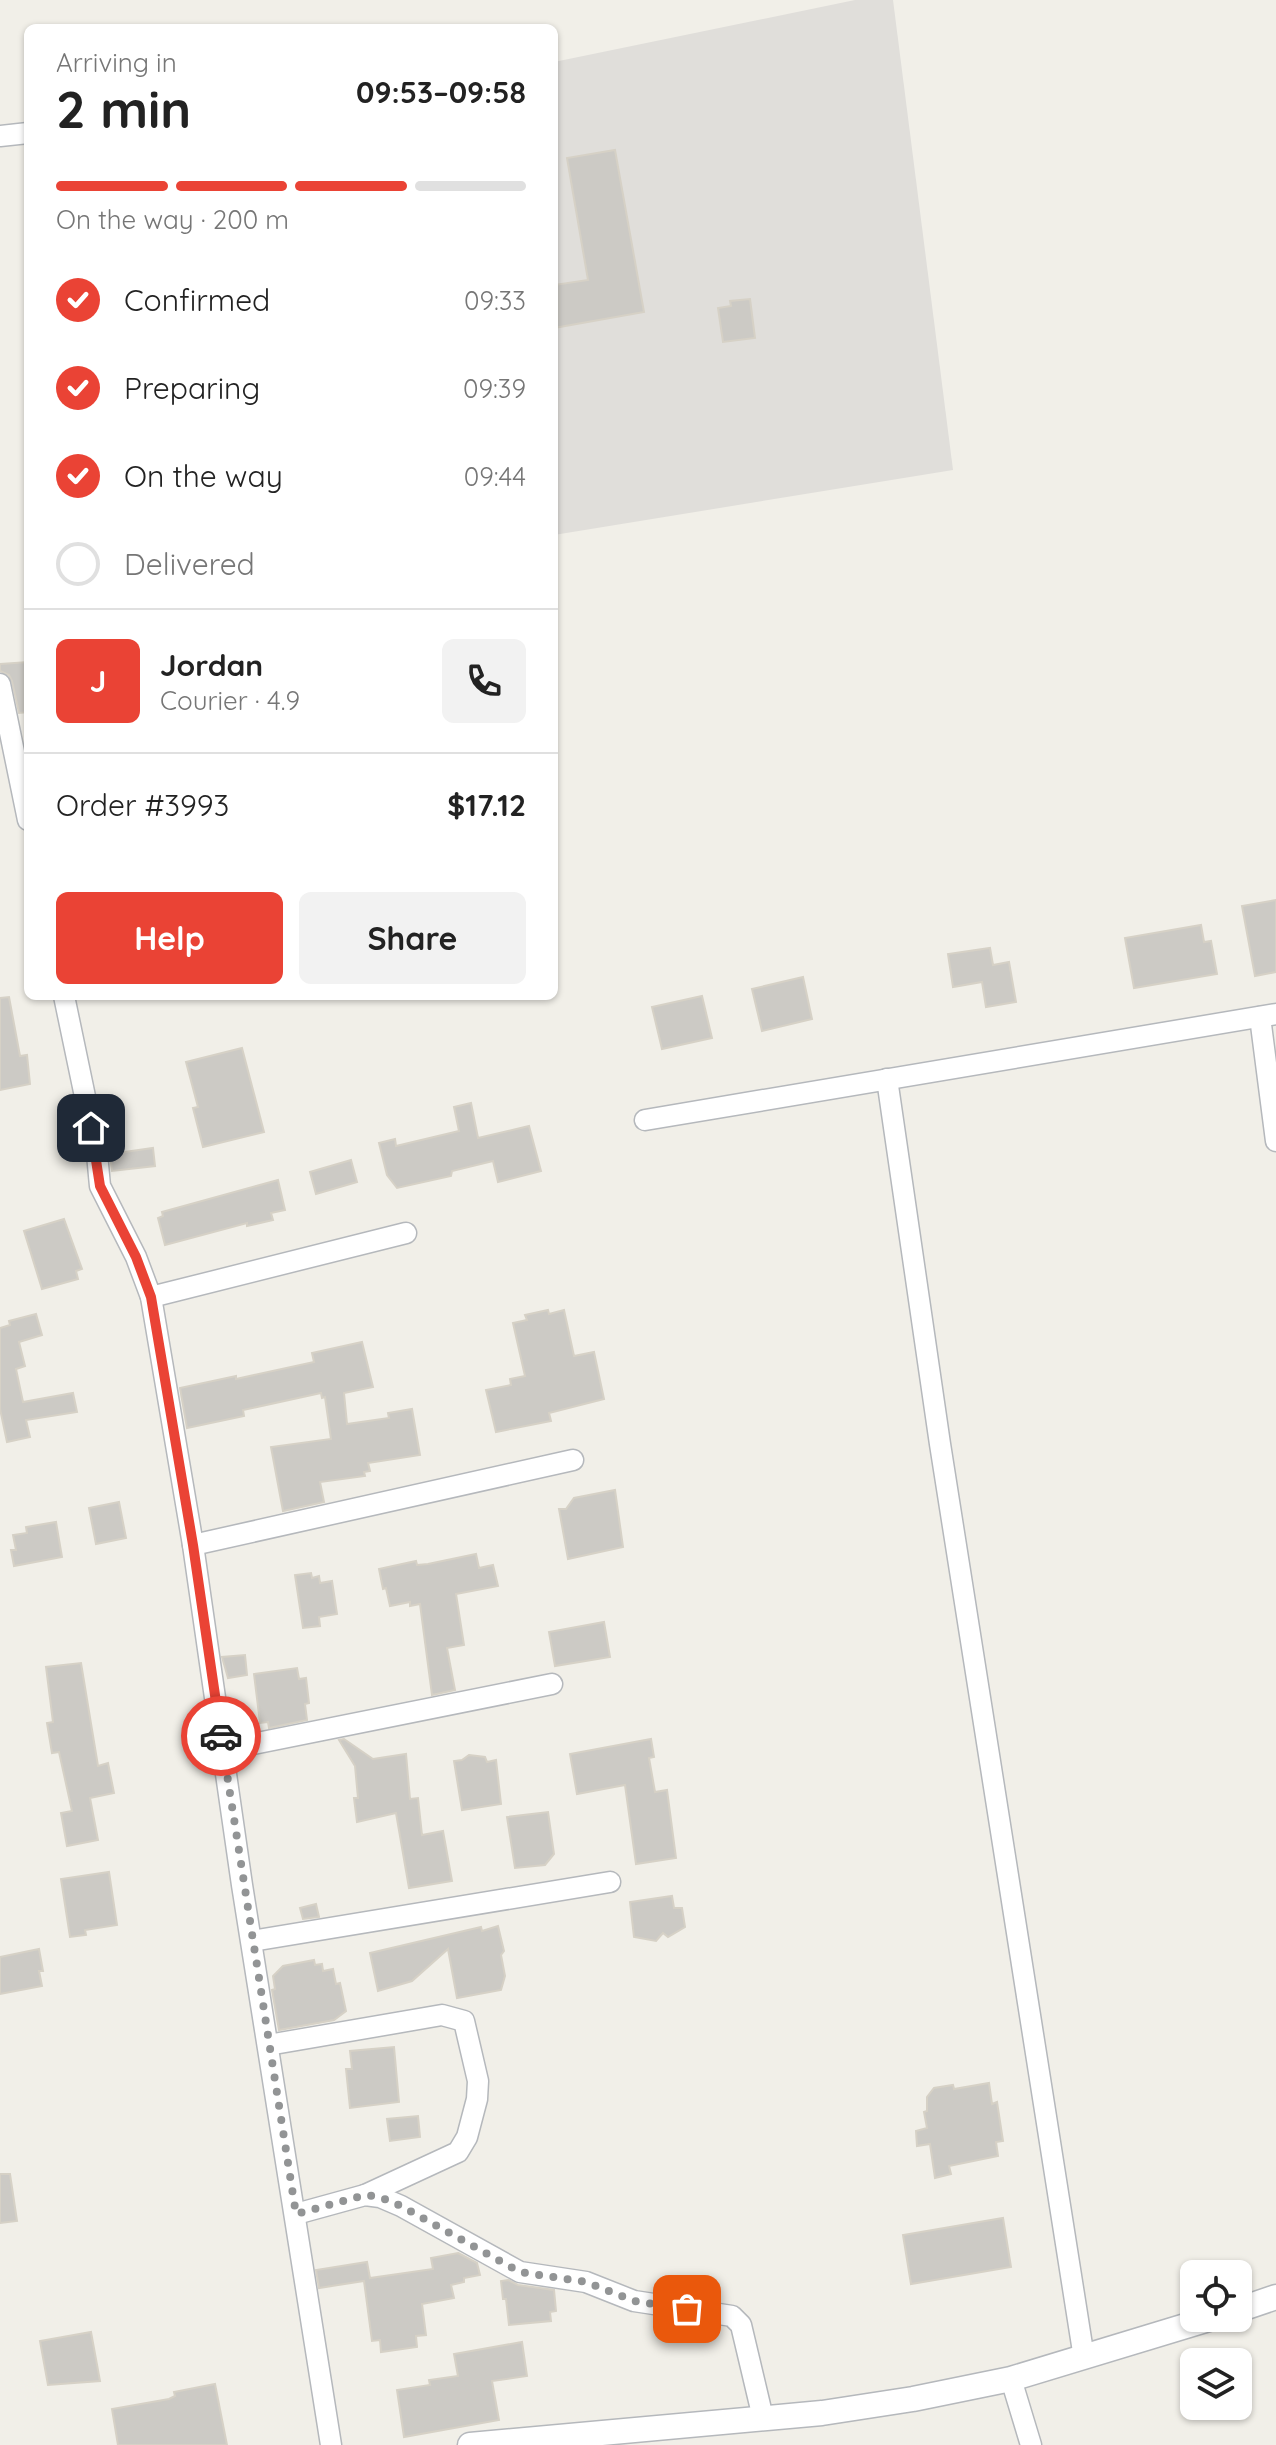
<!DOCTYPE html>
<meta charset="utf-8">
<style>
body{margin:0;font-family:Quicksand,sans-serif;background:#f2f2f2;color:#222;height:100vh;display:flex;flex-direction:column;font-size:30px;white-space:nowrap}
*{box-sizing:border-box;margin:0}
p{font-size:26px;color:#767676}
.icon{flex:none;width:44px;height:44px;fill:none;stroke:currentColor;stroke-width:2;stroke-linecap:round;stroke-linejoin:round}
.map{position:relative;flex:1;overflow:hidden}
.drawer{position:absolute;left:24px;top:24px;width:534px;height:976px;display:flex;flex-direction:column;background:#fff;border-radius:12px;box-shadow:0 2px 6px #0004}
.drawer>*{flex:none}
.buttons{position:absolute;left:1180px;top:2260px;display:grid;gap:16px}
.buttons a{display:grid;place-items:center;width:72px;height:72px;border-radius:12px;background:#fff;box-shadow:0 2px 6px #0004;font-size:40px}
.pin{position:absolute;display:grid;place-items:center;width:68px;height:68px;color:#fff;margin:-34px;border-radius:16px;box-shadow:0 4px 12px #0006}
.courier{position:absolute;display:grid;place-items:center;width:80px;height:80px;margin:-40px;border:6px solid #ea4335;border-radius:50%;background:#fff;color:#222;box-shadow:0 2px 10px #0007}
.summary em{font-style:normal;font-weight:700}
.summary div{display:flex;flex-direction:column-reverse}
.summary{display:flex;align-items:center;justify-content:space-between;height:136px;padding:0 32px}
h1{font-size:52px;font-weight:700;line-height:60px}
.bar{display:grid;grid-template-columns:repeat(4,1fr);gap:12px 8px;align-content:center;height:96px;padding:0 32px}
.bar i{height:10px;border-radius:6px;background:#e0e0e0}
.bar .selected{background:#ea4335}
.bar p{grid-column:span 4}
.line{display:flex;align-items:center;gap:20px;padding:0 32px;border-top:2px solid #e0e0e0}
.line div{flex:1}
.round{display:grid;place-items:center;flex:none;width:84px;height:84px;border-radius:12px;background:#f2f2f2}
ol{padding:0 32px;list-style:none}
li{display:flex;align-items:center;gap:24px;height:88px}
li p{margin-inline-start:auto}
li .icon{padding:8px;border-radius:50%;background:#ea4335;color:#fff;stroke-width:4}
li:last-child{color:#767676}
li i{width:44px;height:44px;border:4px solid #e0e0e0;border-radius:50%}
.cta{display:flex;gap:16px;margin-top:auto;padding:16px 32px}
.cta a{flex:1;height:92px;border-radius:12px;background:#ea4335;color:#fff;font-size:32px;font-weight:700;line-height:92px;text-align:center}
.cta a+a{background:#f2f2f2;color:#222}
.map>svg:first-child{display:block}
</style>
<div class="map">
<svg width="1276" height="2445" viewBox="0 0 1276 2445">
<rect width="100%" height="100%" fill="#f1efe8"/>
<polygon fill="#e0deda" points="855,0 893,0 953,470 554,535 554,62"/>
<g fill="#cccac5" stroke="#d6d1c6" stroke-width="2">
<polygon points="615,150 644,312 554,328 554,285 588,280 567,158"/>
<polygon points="750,299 755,338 723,342 718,308 731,306 730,301"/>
<polygon points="28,662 28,712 19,713 12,681 9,675 0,671 0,664"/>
<polygon points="1276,900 1276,972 1255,976 1242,906"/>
<polygon points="1201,925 1204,942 1211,941 1217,974 1134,988 1125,938"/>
<polygon points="990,948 993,965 1009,962 1016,1002 986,1007 982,982 953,987 948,954"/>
<polygon points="803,977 812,1019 762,1031 752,989"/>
<polygon points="702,996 712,1038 662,1049 652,1007"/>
<polygon points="9,997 20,1056 27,1055 30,1084 0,1090 0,998"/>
<polygon points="242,1048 264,1132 203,1147 193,1108 198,1107 186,1062"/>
<polygon points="471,1103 478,1138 529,1126 541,1171 498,1182 493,1161 452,1171 451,1176 397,1188 387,1175 379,1143 395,1139 396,1146 459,1131 454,1107"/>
<polygon points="153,1148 155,1166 112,1171 110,1154"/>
<polygon points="351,1160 357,1182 316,1194 310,1172"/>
<polygon points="278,1180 285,1210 271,1213 273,1220 247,1226 247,1223 165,1245 158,1218 163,1216 162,1212"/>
<polygon points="64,1219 82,1269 76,1271 78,1279 42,1289 24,1231"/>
<polygon points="548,1310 549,1314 564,1310 574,1356 594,1352 604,1399 549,1413 551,1421 496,1432 486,1390 511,1385 510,1379 525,1376 513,1323 527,1320 525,1315"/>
<polygon points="36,1314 42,1335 19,1342 25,1366 16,1369 23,1402 73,1393 77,1412 26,1420 30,1437 7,1442 0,1409 0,1328 10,1325 9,1321"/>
<polygon points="362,1342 373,1387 344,1393 347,1424 389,1418 388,1413 412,1409 420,1455 368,1463 370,1471 364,1472 365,1476 320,1482 324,1502 283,1511 271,1447 331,1439 325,1397 322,1398 321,1393 243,1410 244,1416 187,1428 180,1388 236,1376 236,1379 314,1362 312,1353"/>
<polygon points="615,1490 623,1547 568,1559 559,1509 566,1509 574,1498"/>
<polygon points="119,1502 126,1538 96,1544 89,1508"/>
<polygon points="56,1522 62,1557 14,1566 11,1550 16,1550 13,1535 27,1533 26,1527"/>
<polygon points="476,1554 479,1568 493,1565 498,1586 456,1594 464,1645 447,1648 455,1690 432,1695 420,1604 410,1606 410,1602 390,1606 386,1588 383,1589 379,1569 416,1561 417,1565 428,1564"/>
<polygon points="311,1573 312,1578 319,1576 320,1583 332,1581 337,1614 319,1617 320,1626 303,1628 295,1575"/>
<polygon points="604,1622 610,1657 555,1666 549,1632"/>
<polygon points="245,1655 247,1675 228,1678 222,1657"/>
<polygon points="81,1663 98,1766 108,1763 114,1793 90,1798 98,1840 67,1846 61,1813 72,1811 59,1752 52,1753 47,1723 53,1722 46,1667"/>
<polygon points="297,1668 299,1679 306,1678 309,1703 305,1704 307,1720 269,1728 268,1722 260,1723 254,1674"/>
<polygon points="344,1739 373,1759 406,1754 410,1799 418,1798 422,1835 443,1831 452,1881 409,1888 396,1813 357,1822 354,1798 358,1798 355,1766 339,1740"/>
<polygon points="651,1739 654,1757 649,1758 655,1792 667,1790 676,1858 636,1864 625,1785 577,1794 570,1754"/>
<polygon points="469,1755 485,1757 487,1762 496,1760 501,1804 462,1810 454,1761 462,1760"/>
<polygon points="548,1812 554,1854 545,1865 515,1868 507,1817"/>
<polygon points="109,1872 117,1925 85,1930 86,1935 70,1937 61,1879"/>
<polygon points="672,1896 674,1908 682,1908 685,1927 668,1937 663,1933 656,1941 634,1937 630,1902"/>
<polygon points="316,1904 319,1917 303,1919 300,1908"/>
<polygon points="498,1926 504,1951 501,1955 505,1976 501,1990 457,1998 448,1949 412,1981 378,1991 370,1953 481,1927 482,1931"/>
<polygon points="39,1949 43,1971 39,1971 42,1986 0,1994 0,1957"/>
<polygon points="314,1960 315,1965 322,1964 323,1971 333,1969 336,1984 340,1983 346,2011 334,2020 279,2030 272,1990 275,1989 273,1976 283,1966"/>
<polygon points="394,2047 399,2102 350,2108 346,2069 352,2069 350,2051"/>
<polygon points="989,2083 992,2104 997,2102 1003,2141 996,2142 998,2156 949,2166 951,2174 935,2178 930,2144 917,2146 916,2131 927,2128 924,2112 927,2111 927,2097 934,2088 953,2085 954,2089"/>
<polygon points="418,2116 420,2137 390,2141 387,2119"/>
<polygon points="0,2174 10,2174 17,2221 0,2223"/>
<polygon points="1003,2218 1011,2267 911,2284 903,2235"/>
<polygon points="458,2253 477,2263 480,2275 464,2278 464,2282 451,2285 454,2298 422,2304 426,2335 416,2336 417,2347 381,2352 380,2340 372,2341 364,2281 319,2288 316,2270 367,2262 370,2278 433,2269 431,2258"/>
<polygon points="508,2280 518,2285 554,2290 556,2311 550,2312 551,2321 509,2325 506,2299 503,2299 501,2281"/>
<polygon points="91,2332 100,2381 48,2385 40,2341"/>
<polygon points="522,2342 527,2376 492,2381 499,2420 404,2437 397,2390 430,2385 429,2380 458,2376 454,2354"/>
<polygon points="215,2384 227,2445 118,2445 112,2409 169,2399 175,2396 174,2392"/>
</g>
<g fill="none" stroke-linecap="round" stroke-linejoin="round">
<defs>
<g id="minor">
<polyline points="0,136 28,133"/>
<polyline points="0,684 28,820"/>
<polyline points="64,996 97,1154 100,1186 136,1257 151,1297 193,1545 242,1885 331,2445"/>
<polyline points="1260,1017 1276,1141"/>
<polyline points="887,1079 940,1444 1084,2358"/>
<polyline points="645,1120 1276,1014"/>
<polyline points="151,1297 406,1233"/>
<polyline points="193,1545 573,1460"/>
<polyline points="223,1750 552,1684"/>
<polyline points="252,1941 610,1882"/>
<polyline points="268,2045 442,2015 464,2021 478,2081 477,2099 467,2137 458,2152 365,2195"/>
<polyline points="296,2214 365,2195 380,2197 401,2206 520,2272 586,2282 634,2301 732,2316 741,2325 763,2418"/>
<polyline points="1011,2379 1031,2445"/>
</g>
<g id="tertiary">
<polyline points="1238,2310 1276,2297"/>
<polyline points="470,2445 822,2413 913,2399 1011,2379 1212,2318"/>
</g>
</defs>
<use href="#minor" stroke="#b5b8bc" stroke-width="23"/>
<use href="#tertiary" stroke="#b5b8bc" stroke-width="27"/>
<use href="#minor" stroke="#fff" stroke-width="20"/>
<use href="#tertiary" stroke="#fff" stroke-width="24"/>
</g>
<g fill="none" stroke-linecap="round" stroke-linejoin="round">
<polyline stroke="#929495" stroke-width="8" stroke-dasharray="0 14.4" points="221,1736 296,2214 365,2195 380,2197 401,2206 520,2272 586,2282 634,2301 687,2309"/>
<polyline stroke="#ea4335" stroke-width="10" points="91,1128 100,1186 136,1257 151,1297 193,1545 221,1736"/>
</g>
</svg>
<div class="buttons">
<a><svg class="icon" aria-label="locate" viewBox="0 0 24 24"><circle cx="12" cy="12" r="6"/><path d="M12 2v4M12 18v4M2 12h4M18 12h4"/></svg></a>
<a><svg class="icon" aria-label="layers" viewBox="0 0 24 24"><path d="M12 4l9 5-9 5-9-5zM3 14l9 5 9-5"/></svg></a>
</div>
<div class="pin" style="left:687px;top:2309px;background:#ea580c"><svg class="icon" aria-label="bag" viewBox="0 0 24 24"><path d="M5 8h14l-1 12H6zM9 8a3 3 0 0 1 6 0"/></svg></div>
<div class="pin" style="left:91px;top:1128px;background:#1f2937"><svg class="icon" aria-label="home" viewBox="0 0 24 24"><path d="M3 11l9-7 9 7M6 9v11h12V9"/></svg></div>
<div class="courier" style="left:221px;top:1736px"><svg class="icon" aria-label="car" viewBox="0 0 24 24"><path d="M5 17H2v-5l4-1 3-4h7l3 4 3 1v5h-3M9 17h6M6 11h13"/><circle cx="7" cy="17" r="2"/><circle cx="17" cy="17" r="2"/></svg></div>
<section class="drawer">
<div class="summary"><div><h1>2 min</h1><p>Arriving in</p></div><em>09:53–09:58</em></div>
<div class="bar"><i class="selected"></i><i class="selected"></i><i class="selected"></i><i></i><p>On the way · 200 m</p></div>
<ol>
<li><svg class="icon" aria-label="check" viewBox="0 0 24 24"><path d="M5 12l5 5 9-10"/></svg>Confirmed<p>09:33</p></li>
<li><svg class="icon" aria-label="check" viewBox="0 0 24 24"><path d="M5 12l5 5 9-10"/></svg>Preparing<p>09:39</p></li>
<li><svg class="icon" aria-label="check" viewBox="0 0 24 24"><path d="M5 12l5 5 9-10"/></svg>On the way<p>09:44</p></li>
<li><i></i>Delivered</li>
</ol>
<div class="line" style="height:144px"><b class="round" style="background:#ea4335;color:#fff">J</b><div><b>Jordan</b><p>Courier · 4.9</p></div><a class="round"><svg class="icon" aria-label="phone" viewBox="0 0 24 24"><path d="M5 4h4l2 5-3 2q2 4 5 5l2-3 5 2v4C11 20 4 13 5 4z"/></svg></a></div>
<div class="line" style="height:104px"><div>Order #3993</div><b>$17.12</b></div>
<div class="cta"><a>Help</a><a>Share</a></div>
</section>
</div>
